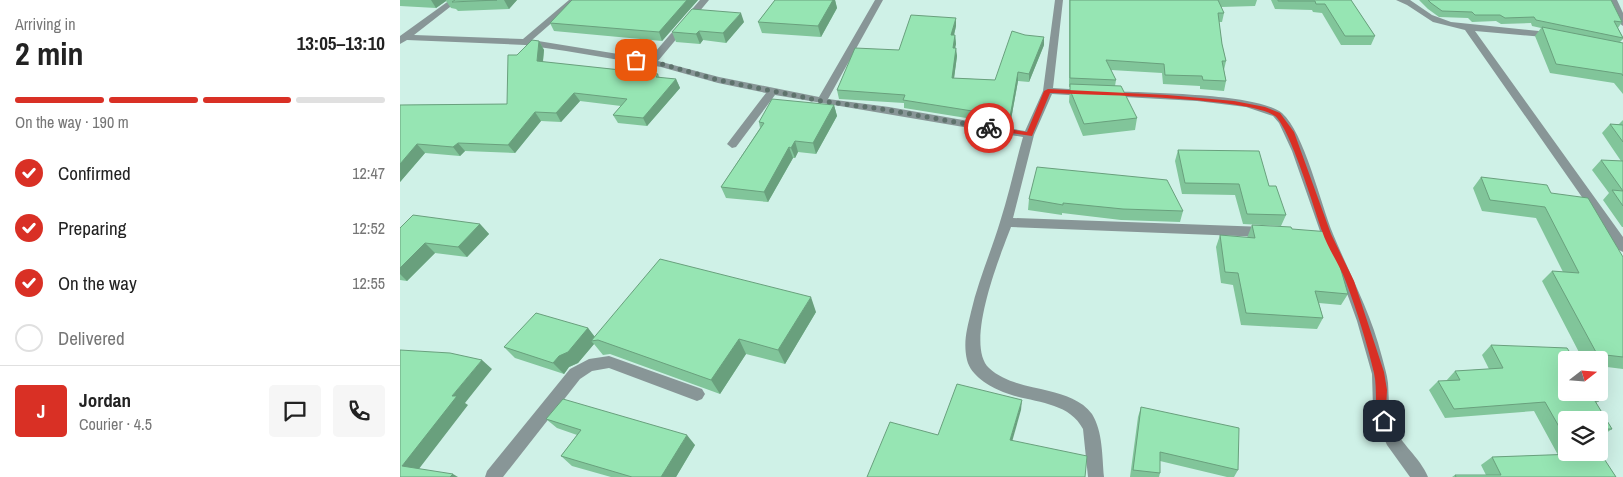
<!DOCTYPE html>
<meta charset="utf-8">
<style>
body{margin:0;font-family:"Archivo Narrow",sans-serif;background:#f6f6f6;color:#222;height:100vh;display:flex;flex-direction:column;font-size:19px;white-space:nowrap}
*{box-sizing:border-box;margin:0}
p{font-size:16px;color:#767676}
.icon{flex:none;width:28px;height:28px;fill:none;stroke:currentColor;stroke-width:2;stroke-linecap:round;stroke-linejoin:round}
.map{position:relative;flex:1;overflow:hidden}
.drawer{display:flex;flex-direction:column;background:#fff;width:400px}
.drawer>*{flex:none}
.needle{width:32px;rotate:73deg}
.fabs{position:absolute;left:1158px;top:351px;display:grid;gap:10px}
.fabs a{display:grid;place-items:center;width:50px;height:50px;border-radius:5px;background:#fff;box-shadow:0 5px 20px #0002;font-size:25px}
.pin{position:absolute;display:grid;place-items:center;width:42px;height:42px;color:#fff;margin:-21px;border-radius:10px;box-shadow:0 2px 8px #0006}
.courier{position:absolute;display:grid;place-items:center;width:50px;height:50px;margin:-25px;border:4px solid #d93025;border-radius:50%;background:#fff;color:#222;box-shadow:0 1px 6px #0007}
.overview em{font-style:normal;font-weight:700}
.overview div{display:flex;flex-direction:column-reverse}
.overview{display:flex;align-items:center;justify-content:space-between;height:85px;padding:0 15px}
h1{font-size:32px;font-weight:700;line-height:38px}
.bar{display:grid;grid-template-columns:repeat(4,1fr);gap:8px 5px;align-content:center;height:60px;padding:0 15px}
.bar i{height:6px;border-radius:4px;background:#e0e0e0}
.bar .selected{background:#d93025}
.bar p{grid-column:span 4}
.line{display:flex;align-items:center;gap:12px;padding:0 15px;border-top:1px solid #e0e0e0}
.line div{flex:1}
.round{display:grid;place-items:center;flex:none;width:52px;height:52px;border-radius:5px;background:#f6f6f6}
ol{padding:0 15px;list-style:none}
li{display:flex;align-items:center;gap:15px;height:55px}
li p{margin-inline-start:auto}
li .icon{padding:5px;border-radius:50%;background:#d93025;color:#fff;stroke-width:4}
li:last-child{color:#767676}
li i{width:28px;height:28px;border:2px solid #e0e0e0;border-radius:50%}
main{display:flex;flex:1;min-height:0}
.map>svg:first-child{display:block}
</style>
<main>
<section class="drawer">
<div class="overview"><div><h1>2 min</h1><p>Arriving in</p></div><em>13:05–13:10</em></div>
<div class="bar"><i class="selected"></i><i class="selected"></i><i class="selected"></i><i></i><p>On the way · 190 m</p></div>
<ol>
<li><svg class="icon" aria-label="check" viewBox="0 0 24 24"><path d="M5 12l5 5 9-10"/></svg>Confirmed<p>12:47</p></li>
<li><svg class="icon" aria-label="check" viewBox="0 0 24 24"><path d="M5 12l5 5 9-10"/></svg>Preparing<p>12:52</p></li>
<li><svg class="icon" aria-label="check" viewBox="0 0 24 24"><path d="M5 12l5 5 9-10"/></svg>On the way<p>12:55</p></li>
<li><i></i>Delivered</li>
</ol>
<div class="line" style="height:90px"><b class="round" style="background:#d93025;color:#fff">J</b><div><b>Jordan</b><p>Courier · 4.5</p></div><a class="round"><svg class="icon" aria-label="chat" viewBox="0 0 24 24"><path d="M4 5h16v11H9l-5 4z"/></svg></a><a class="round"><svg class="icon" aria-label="phone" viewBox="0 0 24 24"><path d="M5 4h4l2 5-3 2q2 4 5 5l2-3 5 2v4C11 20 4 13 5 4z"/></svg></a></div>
</section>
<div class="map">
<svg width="1223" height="477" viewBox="0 0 1223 477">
<rect width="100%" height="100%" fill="#cff1e7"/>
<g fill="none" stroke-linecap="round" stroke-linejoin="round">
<g fill="#889697" fill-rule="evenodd">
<path d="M50 0H59L14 35 123 39 169 0H178L132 40 249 59 300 0H309L258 61 319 77 419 97 475 0H483L428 99 489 107 625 131 643 91 655 0H663L653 88 685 90 690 93 685 96 652 94 634 135 613 218 865 227 869 229 871 232 869 235 865 237 611 227C600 256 564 344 589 368 605 383 629 386 649 391 664 395 682 400 692 414 703 432 702 456 704 477H688L683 429C668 400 630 403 603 392 589 386 571 376 567 360 563 342 567 329 571 312 578 281 591 252 600 222 609 194 615 165 623 137L375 95 336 147 332 148 327 144 366 93 318 83 261 67 166 51 125 45 7 40 0 44V36Z"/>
<polygon points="996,0 1010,0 1032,15 1051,22 1158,33 1160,35 1155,38 1075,31 1223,237 1223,252 1219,250 1065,30 1033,22 1007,5"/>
<polygon points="1209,0 1217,0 1223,13 1223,26 1219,23"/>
<path d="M710 91C744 93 858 93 882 113 904 132 921 205 933 234 950 275 971 313 982 357 984 365 987 374 988 383 989 397 988 410 993 424 1000 444 1020 457 1028 477H1010L987 445 978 425 973 408 972 374 957 321 944 285 921 234 892 151 879 123 873 116 846 107 797 101 706 96V92Z"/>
<polygon points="209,356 302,389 305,394 302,399 297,401 209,368 192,371 180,379 103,477 85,477 87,471 170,369 189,359"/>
</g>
</g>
<g fill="#81c59a">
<polygon points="0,0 117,0 109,9 58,11 56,9 51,8 46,1 36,8 0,6"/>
<polygon points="298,0 262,41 154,31 150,23"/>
<polygon points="375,0 435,0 437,8 421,37 362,33 358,22"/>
<polygon points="669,0 857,0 855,6 821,7 824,13 822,22 819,22 822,44 826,61 824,70 826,81 824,91 800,89 800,86 763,84 762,73 711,70 716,80 715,86 737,118 735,130 683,136 669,102 670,87 669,87"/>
<polygon points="871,0 951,0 975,36 971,45 941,45 922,13 913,12 912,10 875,9"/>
<polygon points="1019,0 1211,0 1222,22 1218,28 1223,37 1223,39 1220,42 1223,43 1223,94 1214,83 1150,73 1135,36 1141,28 1132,26 1131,23 1101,24 1096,21 1072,22 1068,18 1039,17 1028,9"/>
<polygon points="344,22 326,43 303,40 300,44 276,42 272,32"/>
<polygon points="556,26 554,35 555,35 556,44 555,48 557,56 554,78 595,80 644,45 629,82 618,81 610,125 504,108 504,103 439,99 437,90 499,50"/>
<polygon points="139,41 144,50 143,62 258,74 260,78 276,79 280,88 247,126 218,123 213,115 221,106 180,101 161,122 141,121 115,153 65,151 60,156 25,153 0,182 0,105 107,104 117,55"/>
<polygon points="434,105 437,116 416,154 398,152 395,158 393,158 368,202 326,198 321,187 360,128 359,122"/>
<polygon points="1223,120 1223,227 1222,227 1203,200 1209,193 1192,170 1201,160 1221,161 1202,133 1210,124 1219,124"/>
<polygon points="778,150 869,186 886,215 881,226 843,224 835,195 782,194 775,161"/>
<polygon points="1081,177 1151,193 1223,257 1223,369 1199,366 1199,360 1183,360 1142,281 1152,271 1163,272 1136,218 1082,211 1073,188"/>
<polygon points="629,199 783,211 780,222 721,220 662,213 662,215 628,210"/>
<polygon points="80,224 89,234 67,257 35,253 7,281 0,280 0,228"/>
<polygon points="852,225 892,229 948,294 941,305 919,303 923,318 917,329 841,325 833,285 821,283 816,247 820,235 847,238"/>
<polygon points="416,312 385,364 346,354 320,394 210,354 203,355 194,344 178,363 169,367 164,374 115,358 104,347 188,328 195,337"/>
<polygon points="1091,345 1199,401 1196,403 1212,429 1199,438 1199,420 1166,420 1166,452 1199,452 1216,477 1052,477 1055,475 1086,475 1081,465 1092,457 1158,455 1134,411 1045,418 1029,390 1038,381 1046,381 1055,371 1089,369 1082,355"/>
<polygon points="741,407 838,470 834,477 827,477 760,461 760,473 759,477 730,477 738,417"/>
<polygon points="146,419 295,445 276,477 211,477 172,466 161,456 177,435 157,428"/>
</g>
<g fill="#69a07d">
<polygon points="31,0 46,0 46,1 36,8"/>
<polygon points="104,0 117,0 109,9"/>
<polygon points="287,0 298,0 262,41 259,32"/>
<polygon points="433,0 435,0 437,8 421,37 418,26"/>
<polygon points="341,13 344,22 326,43 323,33"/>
<polygon points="556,18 556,26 552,43 551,35"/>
<polygon points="299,31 303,40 300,44 296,34"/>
<polygon points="555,35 556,44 553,56 553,48"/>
<polygon points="644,37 644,45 629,82 629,74"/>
<polygon points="139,41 144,50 142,69 137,61"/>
<polygon points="556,48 557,56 553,86 552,78"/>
<polygon points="618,72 618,81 610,125 610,117"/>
<polygon points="276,79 280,88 247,126 243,118"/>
<polygon points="174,93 180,101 161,122 156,113"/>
<polygon points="434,105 437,116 416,154 413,143"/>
<polygon points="135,112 141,121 115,153 108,145"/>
<polygon points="395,141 398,152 395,158 391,148"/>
<polygon points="58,143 65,151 60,156 53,147"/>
<polygon points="17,144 25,153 0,182 0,164"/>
<polygon points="389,147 393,158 368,202 364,192"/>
<polygon points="80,224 89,234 67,257 58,247"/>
<polygon points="25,243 35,253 7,281 0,274 0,268"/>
<polygon points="411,297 416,312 385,364 378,350"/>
<polygon points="188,328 197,340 191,341 194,344 178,363 169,367 164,374 153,363 159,356"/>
<polygon points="339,339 346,354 320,394 311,380"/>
<polygon points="82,360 92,369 65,403 68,405 15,474 2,466 52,396"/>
<polygon points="622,400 621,410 610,449 610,440"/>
<polygon points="287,435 295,445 276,477 261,477"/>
<polygon points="53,474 58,477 50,477"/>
</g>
<g fill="#96e5b3" stroke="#69a07d">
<polygon points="55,0 97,0 52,2"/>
<polygon points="172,0 287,0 259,32 150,23"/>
<polygon points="375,0 433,0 418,26 358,22"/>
<polygon points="670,0 818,0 824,13 818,13 822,44 826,61 822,61 826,81 803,80 802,76 765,75 764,64 706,60 716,80 670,78"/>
<polygon points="878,0 951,0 975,36 945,36 925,4 916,4 915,1 878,1"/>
<polygon points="1028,0 1211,0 1222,22 1214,21 1223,38 1136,20 1134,17 1105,18 1100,15 1075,15 1072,12 1042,11 1031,3"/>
<polygon points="292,9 341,13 323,33 299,31 296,34 272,32"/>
<polygon points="511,15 556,18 551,35 555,35 553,48 556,48 552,78 595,80 612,31 625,35 644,37 629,74 618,72 610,117 503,100 505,95 437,90 455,48 499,50"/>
<polygon points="1142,27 1223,43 1223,76 1222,74 1156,64"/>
<polygon points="132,40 139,41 137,61 258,74 256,77 276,79 243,118 213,115 227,99 174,93 156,113 135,112 108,145 58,143 53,147 17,144 0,164 0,105 107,104 108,55 117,55"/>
<polygon points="670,84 721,86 737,118 684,124 670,90"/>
<polygon points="372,99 434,105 413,143 395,141 391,148 389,147 364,192 321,187 364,123 359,122"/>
<polygon points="1210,124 1223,125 1223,142"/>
<polygon points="778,150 859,151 869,186 876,186 886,215 847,214 839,184 785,183"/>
<polygon points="1201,160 1223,161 1223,206 1212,190 1223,191"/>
<polygon points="637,167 767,180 783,211 723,209 663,203 663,205 629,199"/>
<polygon points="1081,177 1147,185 1151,193 1188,198 1223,257 1223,357 1197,354 1152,271 1179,273 1145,207 1090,200"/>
<polygon points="13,215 80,224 58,247 25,243 0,268 0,228"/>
<polygon points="852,225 891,227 892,229 930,232 948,294 915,291 923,318 846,313 838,273 825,272 820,235 855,238"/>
<polygon points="260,259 411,297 378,350 339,339 311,380 198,340 191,341"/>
<polygon points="136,313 188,328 168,352 159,356 153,363 104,347"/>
<polygon points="1091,345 1167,348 1175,360 1166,360 1166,392 1194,392 1199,401 1195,401 1212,429 1199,429 1199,420 1166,420 1166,439 1145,402 1054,409 1038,381 1060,380 1055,371 1103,368"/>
<polygon points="0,350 50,353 82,360 52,396 57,396 2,466 53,474 50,477 0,477"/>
<polygon points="557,384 622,400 610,440 687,456 685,477 467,477 490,422 538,435"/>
<polygon points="163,399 287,435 261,477 232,477 161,456 181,430 146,419"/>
<polygon points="741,407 839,428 838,470 760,452 760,473 733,470"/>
<polygon points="1199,451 1216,477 1056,477 1055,475 1101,475 1092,457 1175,454 1174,452 1199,452"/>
</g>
<path fill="#d93025" d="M648 89 767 95 834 101 865 107 880 113 894 132 931 234 954 281 984 372 987 390 986 408 989 421 988 424H981C973 408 978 390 974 373 967 343 957 311 946 282 940 265 928 249 922 231 914 208 890 128 875 116 850 97 689 95 650 93L632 136 589 130 585 128 589 126 627 132 644 91Z"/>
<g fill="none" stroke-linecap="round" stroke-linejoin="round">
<polyline stroke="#5e726c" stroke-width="5" stroke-dasharray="0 9" points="236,60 262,64 318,80 422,101 488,110 589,128"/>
</g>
</svg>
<div class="fabs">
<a><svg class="needle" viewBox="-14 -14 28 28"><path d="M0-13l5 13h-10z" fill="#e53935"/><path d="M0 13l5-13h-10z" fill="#767676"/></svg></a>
<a><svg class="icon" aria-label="layers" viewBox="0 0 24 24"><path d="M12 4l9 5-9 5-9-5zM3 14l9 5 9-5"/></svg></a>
</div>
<div class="pin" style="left:236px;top:60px;background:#ea580c"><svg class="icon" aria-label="bag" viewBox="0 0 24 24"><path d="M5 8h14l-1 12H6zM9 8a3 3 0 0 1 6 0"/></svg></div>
<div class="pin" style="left:984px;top:421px;background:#1f2937"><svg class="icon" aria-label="home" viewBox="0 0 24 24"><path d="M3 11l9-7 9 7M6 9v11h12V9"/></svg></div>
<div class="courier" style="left:589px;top:128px"><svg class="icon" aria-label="bike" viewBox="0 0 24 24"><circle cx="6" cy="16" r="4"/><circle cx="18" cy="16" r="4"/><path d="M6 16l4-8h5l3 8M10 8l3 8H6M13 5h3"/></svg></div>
</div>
</main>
